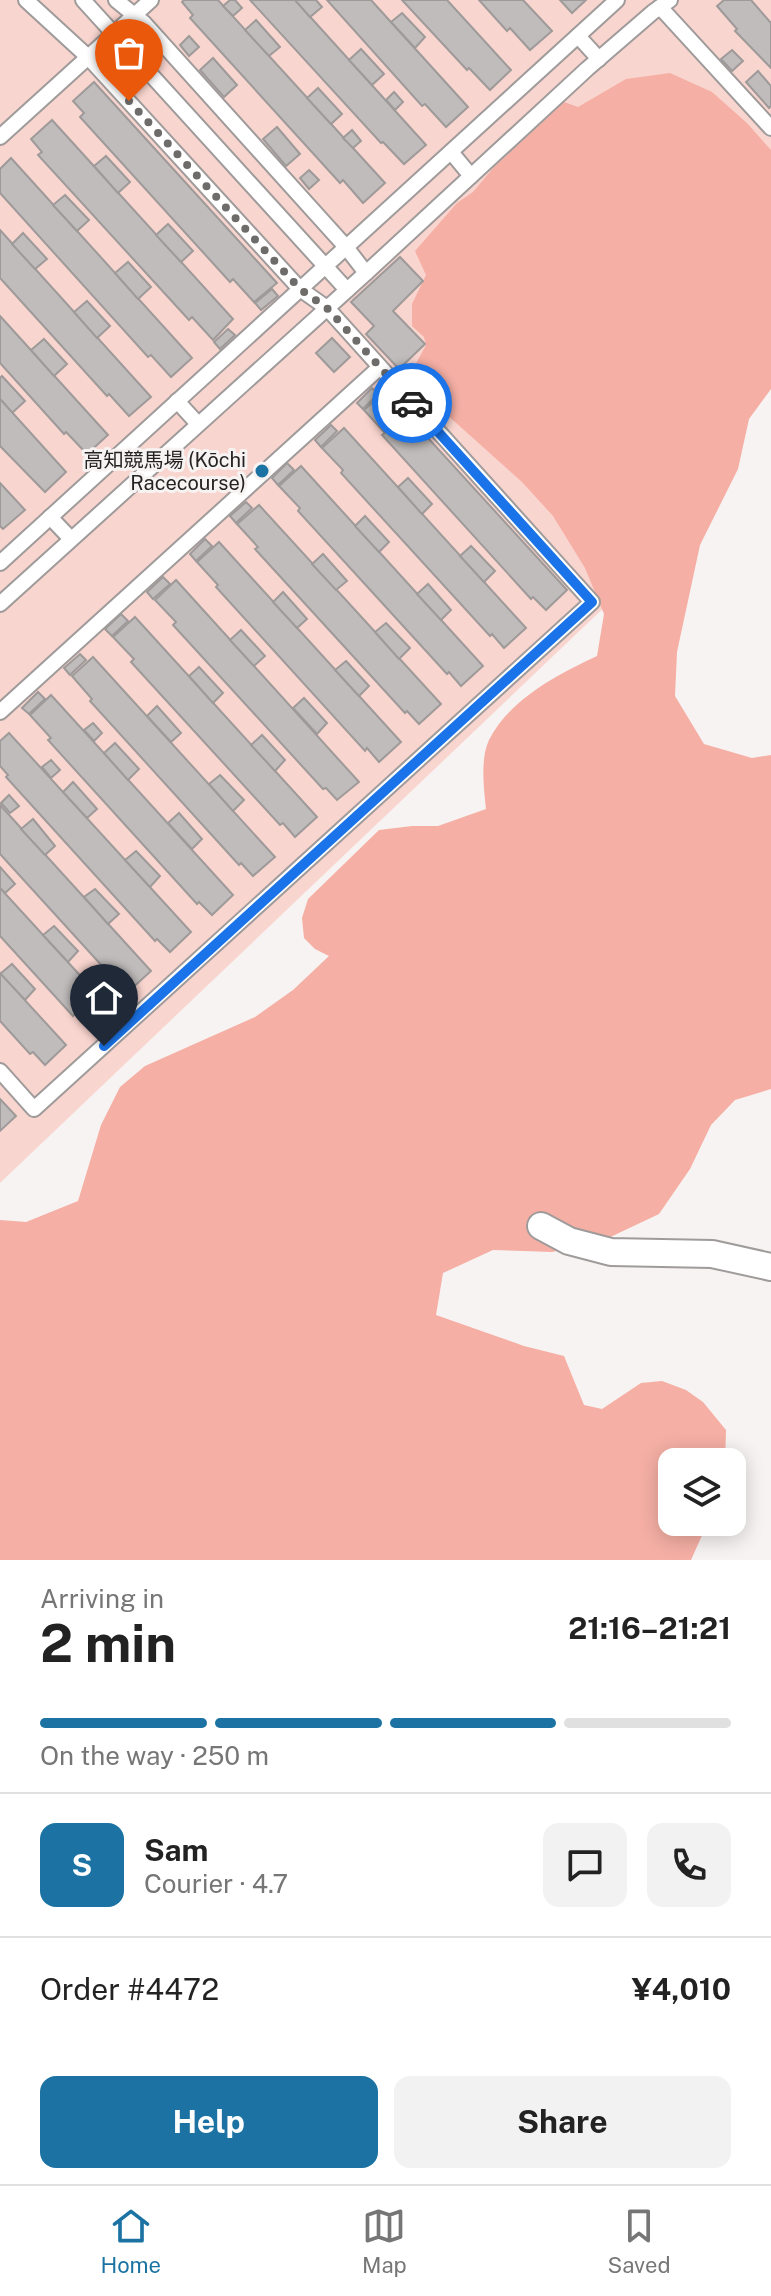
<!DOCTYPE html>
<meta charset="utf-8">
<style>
body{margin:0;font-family:"Public Sans","Noto Sans JP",sans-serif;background:#f2f2f2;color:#222;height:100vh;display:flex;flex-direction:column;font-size:30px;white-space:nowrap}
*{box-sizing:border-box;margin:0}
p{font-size:26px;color:#767676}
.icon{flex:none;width:44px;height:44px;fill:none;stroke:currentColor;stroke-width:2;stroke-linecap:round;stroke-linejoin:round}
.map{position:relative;height:1560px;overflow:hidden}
.sheet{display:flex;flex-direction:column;background:#fff;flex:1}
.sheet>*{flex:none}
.tools{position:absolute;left:658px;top:1448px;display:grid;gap:16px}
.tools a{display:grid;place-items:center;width:88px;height:88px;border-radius:16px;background:#fff;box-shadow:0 4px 20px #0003;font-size:40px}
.pin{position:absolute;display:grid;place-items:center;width:68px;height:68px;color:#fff;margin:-82px -34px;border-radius:50% 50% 50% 0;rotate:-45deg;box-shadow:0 0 8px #0007}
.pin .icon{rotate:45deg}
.courier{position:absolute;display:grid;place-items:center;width:80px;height:80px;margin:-40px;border:6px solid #1a73e8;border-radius:50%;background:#fff;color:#222;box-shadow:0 2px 10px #0007}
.headline em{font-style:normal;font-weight:700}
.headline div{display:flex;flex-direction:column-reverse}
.headline{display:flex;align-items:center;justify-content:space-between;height:136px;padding:0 40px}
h1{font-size:52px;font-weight:700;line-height:60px}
.bar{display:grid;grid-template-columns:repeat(4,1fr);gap:12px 8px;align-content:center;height:96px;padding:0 40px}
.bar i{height:10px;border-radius:6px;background:#e0e0e0}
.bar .active{background:#1c73a3}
.bar p{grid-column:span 4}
.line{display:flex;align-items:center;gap:20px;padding:0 40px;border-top:2px solid #e0e0e0}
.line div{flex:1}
.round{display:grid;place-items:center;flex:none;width:84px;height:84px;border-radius:16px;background:#f2f2f2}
.primary-button{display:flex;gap:16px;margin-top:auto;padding:16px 40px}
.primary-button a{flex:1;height:92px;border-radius:16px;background:#1c73a3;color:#fff;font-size:32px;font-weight:700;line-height:92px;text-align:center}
.primary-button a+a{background:#f2f2f2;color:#222}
.tabs{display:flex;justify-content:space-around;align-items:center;height:112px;border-top:2px solid #e0e0e0;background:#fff;font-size:22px;color:#767676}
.tabs a{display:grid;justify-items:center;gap:4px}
.tabs .active{color:#1c73a3}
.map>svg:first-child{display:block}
</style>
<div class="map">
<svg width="771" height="1560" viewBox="0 0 771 1560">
<rect width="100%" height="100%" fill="#f7f3f2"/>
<polygon fill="#f9d5cf" points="0,0 771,0 771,181 611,601 0,1183"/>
<path fill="#f5afa4" d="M670 73 712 92 747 123 771 150V389L749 419 738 469 700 545 677 652 675 696 704 744 752 758 771 755V1089L735 1100 711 1125 690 1169 659 1214 602 1241 552 1252 493 1250 443 1273 436 1315 524 1346 564 1356 584 1405 602 1409 641 1383 662 1381 686 1390 703 1402 726 1430 725 1462H672V1522H708L691 1560H0V1220L26 1222 78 1201 101 1125 120 1087 145 1066 255 1017 293 990 329 956 315 949 304 938 302 918 308 899 379 830 412 826H438L486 809C484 789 480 759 489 740 510 699 557 675 597 656L604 614 585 568 553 516 522 482 416 387 411 373 426 345 424 337 412 326V304L426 275 415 251 457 203 473 192 494 167 564 102 578 107 626 79Z"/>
<g fill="#c1bcbc" stroke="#9e9a99" stroke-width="2">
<polygon points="184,0 218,0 385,183 363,203 343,180 340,183 190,18 193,15 182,2"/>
<polygon points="230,0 235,0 242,8 233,16 223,6"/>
<polygon points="250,0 295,0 426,145 404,164 383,142 381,143"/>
<polygon points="295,0 316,0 322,7 310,17"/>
<polygon points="327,0 371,0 468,107 446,127 425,104 422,106"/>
<polygon points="402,0 447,0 511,70 490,90 469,68 467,70"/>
<polygon points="479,0 523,0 552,31 530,50 510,28 507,31"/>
<polygon points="560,0 586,0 572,13"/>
<polygon points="724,0 751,0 771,23 771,68 735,31 737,29 717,6"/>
<polygon points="402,13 425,37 415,48 391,22"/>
<polygon points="256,20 280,47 269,56 245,30"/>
<polygon points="189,36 199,47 189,56 180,45"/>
<polygon points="361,49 384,74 372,85 349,60"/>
<polygon points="732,50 743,61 732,71 721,59"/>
<polygon points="213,58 237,85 224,97 200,70"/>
<polygon points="758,71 771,86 771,106 769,108 746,82"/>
<polygon points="94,82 277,283 254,302 233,279 230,282 80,117 84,113 73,101"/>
<polygon points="318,88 342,114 331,124 307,98"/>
<polygon points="394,92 403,102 395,110 386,100"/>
<polygon points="52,120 233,319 213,340 192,317 189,320 38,155 42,152 31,139"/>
<polygon points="277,127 300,154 286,166 263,139"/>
<polygon points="352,130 361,141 353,148 343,138"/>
<polygon points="106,156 130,182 118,193 94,166"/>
<polygon points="11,158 192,358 171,377 151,355 148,357 0,193 0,169"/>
<polygon points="309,170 319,180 309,189 300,178"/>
<polygon points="65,195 89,220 77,231 53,205"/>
<polygon points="168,224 193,251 181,262 156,235"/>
<polygon points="0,230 151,397 129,416 109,394 107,396 0,278"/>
<polygon points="23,233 47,259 35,269 12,244"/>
<polygon points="400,257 423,281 393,311 425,344 399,369 366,334 374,326 351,302"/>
<polygon points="128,262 151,287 138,299 115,273"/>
<polygon points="272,289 278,296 261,310 255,303"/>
<polygon points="87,301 110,326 97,338 74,312"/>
<polygon points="0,316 108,435 87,454 66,432 64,434 0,363"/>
<polygon points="228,329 235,335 220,349 214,342"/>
<polygon points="332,338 350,357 334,372 316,353"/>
<polygon points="44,339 67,364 54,376 31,350"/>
<polygon points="2,376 25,401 12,413 0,399 0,378"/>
<polygon points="372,388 378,394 363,409 357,403"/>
<polygon points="385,391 567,590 546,610 533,597 531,599 382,435 385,433 364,410"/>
<polygon points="0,399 66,472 45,492 0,446"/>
<polygon points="331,425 337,431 321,447 315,440"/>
<polygon points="344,428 526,628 504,648 492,634 490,636 341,473 343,470 322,448"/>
<polygon points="287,463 294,470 278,485 272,478"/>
<polygon points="301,466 483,666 461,686 449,672 447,674 298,511 300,508 279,486"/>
<polygon points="408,478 432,504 422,514 398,487"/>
<polygon points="0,483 25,510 3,529 0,526"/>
<polygon points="246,502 252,508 236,523 230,516"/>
<polygon points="259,505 441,704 419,724 407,711 405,713 255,549 258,547 237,524"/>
<polygon points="365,516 389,542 379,552 355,526"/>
<polygon points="205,539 212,546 196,561 190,554"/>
<polygon points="219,542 401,742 379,762 367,748 365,751 216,587 218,585 197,562"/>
<polygon points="471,546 495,571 484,582 460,556"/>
<polygon points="323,554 347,581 336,590 312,564"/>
<polygon points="163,577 170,584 153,599 147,592"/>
<polygon points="176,580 359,782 337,800 326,788 323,789 173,625 176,622 155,600"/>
<polygon points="428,584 451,610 441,620 417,594"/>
<polygon points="283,592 307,619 297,628 273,602"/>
<polygon points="121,614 128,621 112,636 105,629"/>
<polygon points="135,617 317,817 295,837 283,823 280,825 131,662 134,659 113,637"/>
<polygon points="386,623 410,648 399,659 375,632"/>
<polygon points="241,630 265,656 254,666 230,640"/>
<polygon points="80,654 86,660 70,675 64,668"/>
<polygon points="93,657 275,857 253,876 241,863 239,865 90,701 92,699 72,676"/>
<polygon points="346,661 369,686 359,696 335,670"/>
<polygon points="199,667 223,693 213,703 189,676"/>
<polygon points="38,692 45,699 29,714 22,708"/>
<polygon points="51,695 233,895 212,915 199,902 197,904 48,740 51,738 30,715"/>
<polygon points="304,698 327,723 317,734 293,708"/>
<polygon points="157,706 181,733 171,742 147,716"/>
<polygon points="93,723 102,733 94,741 84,730"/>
<polygon points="9,733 191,932 170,952 157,939 155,941 6,777 8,775 0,766 0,741"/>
<polygon points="262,735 285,760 275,771 251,745"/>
<polygon points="115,743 139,769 128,780 104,753"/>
<polygon points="51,760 60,770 51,778 42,767"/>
<polygon points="220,775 244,800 233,811 209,784"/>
<polygon points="73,782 97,809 87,818 63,792"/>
<polygon points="9,795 19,806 10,813 1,803"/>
<polygon points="0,805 151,971 129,991 117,978 114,979 0,854"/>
<polygon points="179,813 202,839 192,849 168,823"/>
<polygon points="33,819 55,846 45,855 21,829"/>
<polygon points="136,851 160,876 150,887 125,860"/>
<polygon points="0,867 15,884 5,893 0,888"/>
<polygon points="0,888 109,1007 88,1027 75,1014 73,1016 0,936"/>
<polygon points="95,889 119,914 108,924 84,897"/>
<polygon points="54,926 78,951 68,962 43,935"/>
<polygon points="12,964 35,989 25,1000 0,974"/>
<polygon points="0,973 66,1045 45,1065 33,1052 30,1054 0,1021"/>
<polygon points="0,1099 16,1116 0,1131"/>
</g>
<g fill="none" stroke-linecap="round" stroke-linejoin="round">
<defs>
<g id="lane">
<polyline points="83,0 347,290"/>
<polyline points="116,0 144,23 346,247 366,273"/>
<polyline points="660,7 771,128"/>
<polyline points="578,36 599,59"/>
<polyline points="0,137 151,0"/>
<polyline points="451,152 471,176"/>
<polyline points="177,401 198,424"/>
<polyline points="50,517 71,539"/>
<polyline points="0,563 617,0"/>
<polyline points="0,604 366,273 587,69 653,12 670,0"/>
<polyline points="0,712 380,367"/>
<polyline points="0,1071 34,1109 592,602 327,308 300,289 88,57 26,0"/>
</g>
<polyline id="street" points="541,1226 569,1241 611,1252 712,1254 771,1267"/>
</defs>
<use href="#lane" stroke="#a09b9b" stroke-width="18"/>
<use href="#street" stroke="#a09b9b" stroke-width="30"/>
<use href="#lane" stroke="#fff" stroke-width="14"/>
<use href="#street" stroke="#fff" stroke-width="26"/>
</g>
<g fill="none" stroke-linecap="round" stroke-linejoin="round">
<polyline stroke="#6e6c6b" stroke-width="8" stroke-dasharray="0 14.4" points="129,101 300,289 327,308 412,403"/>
<polyline stroke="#1a73e8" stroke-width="10" points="104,1046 592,602 412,403"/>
</g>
<circle fill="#1c73a3" stroke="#f7f3f2" stroke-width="3" cx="262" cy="471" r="8"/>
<g text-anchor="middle" stroke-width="6" stroke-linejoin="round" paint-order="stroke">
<g font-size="20" fill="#242322" stroke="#f7f3f2" text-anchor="end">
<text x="246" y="467">高知競馬場 (Kōchi<tspan x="246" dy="23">Racecourse)</tspan></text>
</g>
</g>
</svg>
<div class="tools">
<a><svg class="icon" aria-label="layers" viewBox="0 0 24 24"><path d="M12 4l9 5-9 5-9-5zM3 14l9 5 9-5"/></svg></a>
</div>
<div class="pin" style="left:129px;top:101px;background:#ea580c"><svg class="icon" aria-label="bag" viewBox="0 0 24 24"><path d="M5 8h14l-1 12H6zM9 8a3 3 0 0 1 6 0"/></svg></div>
<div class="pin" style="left:104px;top:1046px;background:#1f2937"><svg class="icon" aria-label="home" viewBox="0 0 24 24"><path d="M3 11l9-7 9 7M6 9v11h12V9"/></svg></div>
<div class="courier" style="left:412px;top:403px"><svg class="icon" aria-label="car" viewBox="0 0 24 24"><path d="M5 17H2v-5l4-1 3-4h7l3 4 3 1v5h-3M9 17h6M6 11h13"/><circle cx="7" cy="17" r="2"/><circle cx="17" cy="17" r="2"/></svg></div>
</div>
<section class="sheet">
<div class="headline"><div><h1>2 min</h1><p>Arriving in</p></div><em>21:16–21:21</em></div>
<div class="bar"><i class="active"></i><i class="active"></i><i class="active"></i><i></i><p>On the way · 250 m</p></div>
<div class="line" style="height:144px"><b class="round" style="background:#1c73a3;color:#fff">S</b><div><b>Sam</b><p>Courier · 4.7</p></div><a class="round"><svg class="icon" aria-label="chat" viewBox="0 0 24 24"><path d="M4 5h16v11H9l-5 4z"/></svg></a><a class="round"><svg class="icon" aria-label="phone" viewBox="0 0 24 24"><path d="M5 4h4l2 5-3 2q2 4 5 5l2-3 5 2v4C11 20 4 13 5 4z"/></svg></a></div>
<div class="line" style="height:104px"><div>Order #4472</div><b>¥4,010</b></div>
<div class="primary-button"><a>Help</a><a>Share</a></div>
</section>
<nav class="tabs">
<a class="active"><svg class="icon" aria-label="home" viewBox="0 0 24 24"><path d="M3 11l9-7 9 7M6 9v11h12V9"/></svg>Home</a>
<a><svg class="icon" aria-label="map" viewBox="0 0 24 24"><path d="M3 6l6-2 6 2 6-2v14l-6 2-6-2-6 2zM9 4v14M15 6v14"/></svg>Map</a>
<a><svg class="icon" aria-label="saved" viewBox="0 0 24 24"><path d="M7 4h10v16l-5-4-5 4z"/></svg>Saved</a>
</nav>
